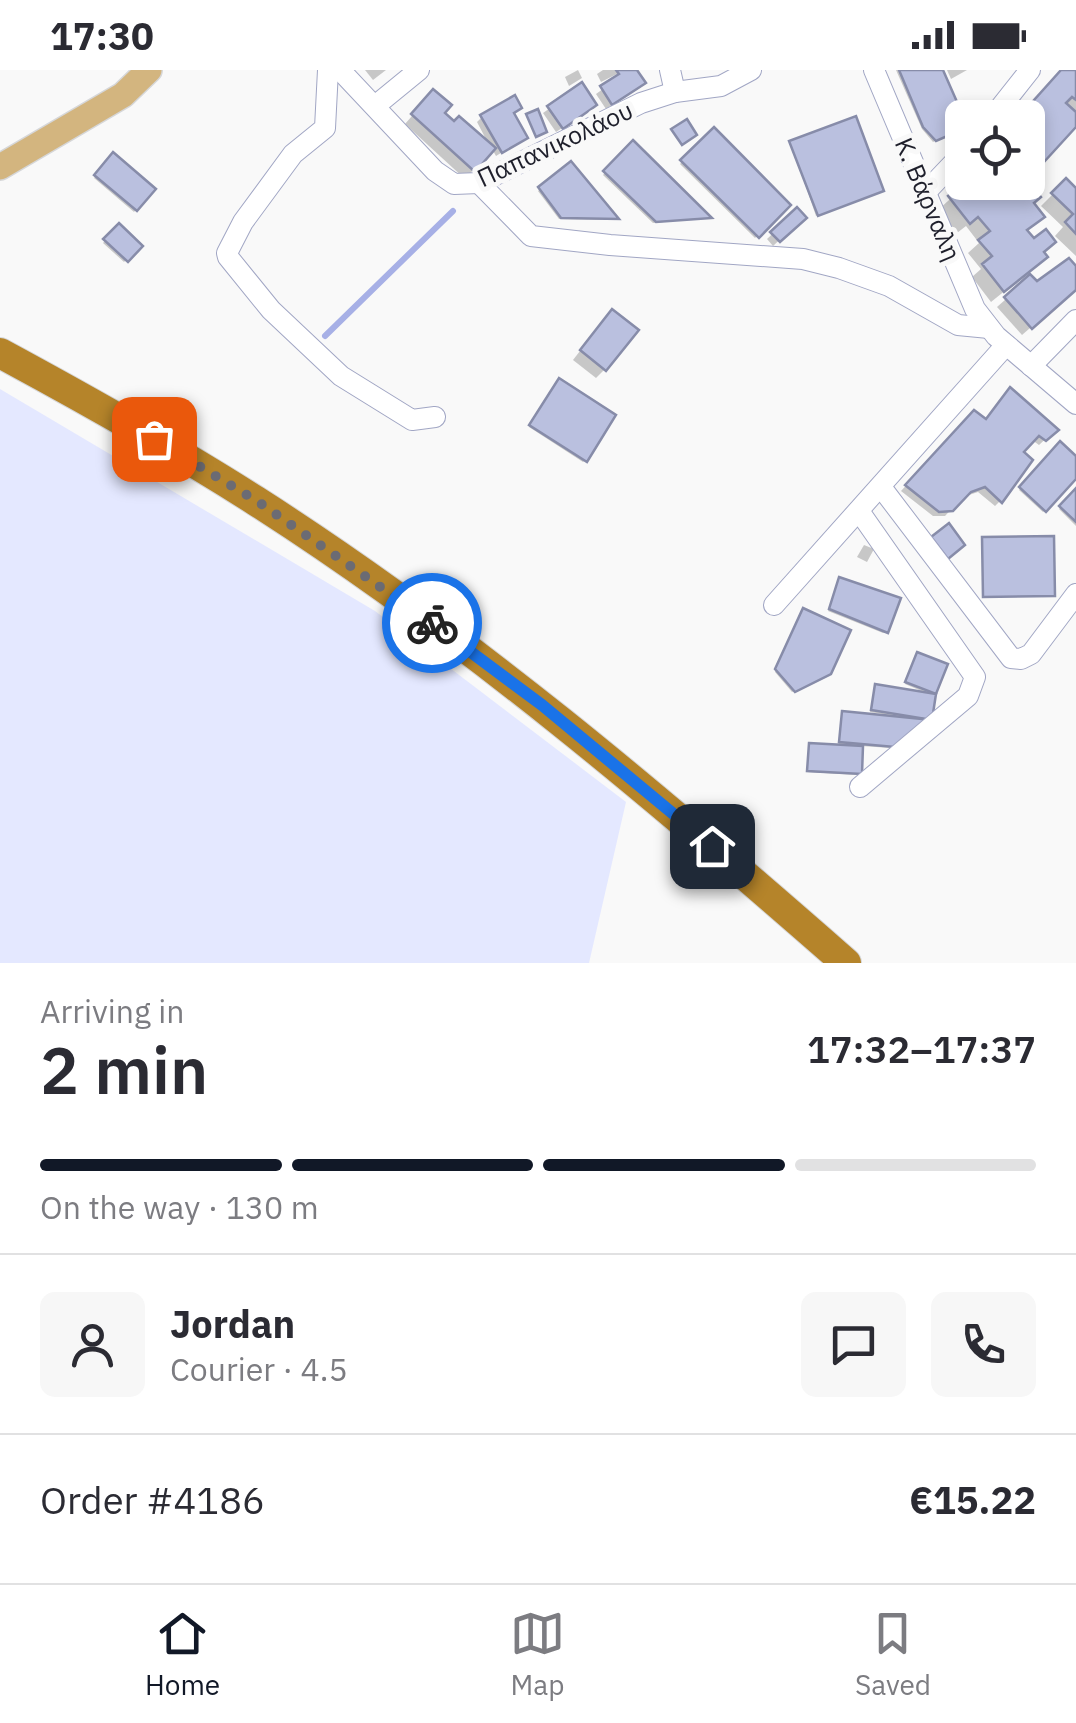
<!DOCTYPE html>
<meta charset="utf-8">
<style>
body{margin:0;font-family:"IBM Plex Sans",sans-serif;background:#f7f7f7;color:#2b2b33;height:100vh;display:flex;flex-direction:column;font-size:38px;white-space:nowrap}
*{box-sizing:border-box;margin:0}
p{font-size:32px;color:#7c7c81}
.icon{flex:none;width:55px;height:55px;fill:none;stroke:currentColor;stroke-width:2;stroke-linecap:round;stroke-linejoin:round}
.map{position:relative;height:893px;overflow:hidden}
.sheet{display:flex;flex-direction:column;background:#fff;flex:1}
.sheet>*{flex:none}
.fabs{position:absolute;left:945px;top:30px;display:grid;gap:20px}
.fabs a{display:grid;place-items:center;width:100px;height:100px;border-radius:15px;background:#fff;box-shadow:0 5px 15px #0003;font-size:50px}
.pin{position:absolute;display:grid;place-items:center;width:85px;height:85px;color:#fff;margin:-42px;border-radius:20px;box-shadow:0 5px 15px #0006}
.courier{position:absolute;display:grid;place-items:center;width:100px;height:100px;margin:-50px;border:8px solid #1a73e8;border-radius:50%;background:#fff;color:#222;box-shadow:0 2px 12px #0007}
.overview em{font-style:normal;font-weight:600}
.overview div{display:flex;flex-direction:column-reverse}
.overview{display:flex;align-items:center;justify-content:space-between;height:170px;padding:0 40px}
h1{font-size:65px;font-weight:600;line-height:75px}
.bar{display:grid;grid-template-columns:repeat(4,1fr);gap:15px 10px;align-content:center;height:120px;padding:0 40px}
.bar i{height:12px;border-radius:8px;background:#e1e1e2}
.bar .selected{background:#111827}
.bar p{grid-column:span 4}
.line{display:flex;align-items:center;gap:25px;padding:0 40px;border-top:2px solid #e1e1e2}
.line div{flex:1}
.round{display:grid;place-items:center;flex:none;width:105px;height:105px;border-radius:15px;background:#f7f7f7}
.status{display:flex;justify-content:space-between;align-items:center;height:70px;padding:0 50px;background:#fff;direction:ltr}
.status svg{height:28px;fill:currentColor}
.menu{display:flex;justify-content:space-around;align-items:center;height:140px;border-top:2px solid #e1e1e2;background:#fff;font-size:28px;color:#7c7c81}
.menu a{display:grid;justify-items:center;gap:5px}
.menu .selected{color:#111827}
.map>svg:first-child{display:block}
</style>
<div class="status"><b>17:30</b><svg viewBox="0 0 49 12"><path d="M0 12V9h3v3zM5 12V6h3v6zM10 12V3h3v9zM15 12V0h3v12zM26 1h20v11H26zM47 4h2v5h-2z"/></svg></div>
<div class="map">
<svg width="1076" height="893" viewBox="0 0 1076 893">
<rect width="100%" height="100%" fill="#f9f9f9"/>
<polygon fill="#e4e8ff" points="0,319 375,541 626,732 589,893 0,893"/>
<g fill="#0003">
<polygon points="365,0 386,0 373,10"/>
<polygon points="578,0 582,8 569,16 565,7"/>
<polygon points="603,0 628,0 637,18 606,39 596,24 621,6 619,3 601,12 597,4"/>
<polygon points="896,0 941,0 947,65 933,72 922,59"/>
<polygon points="947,0 967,0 951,9"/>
<polygon points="1064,0 1076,0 1076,53 1031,101 1028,98 1028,48"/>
<polygon points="581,16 589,40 556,62 543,43"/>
<polygon points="425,31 489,75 477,52 482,47 512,44 525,68 496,86 492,79 465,109 405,54"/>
<polygon points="714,60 787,135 755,168 680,94"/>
<polygon points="791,73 879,122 816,146"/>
<polygon points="633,74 708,148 653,153 603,105"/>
<polygon points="113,86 153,119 134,142 94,108"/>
<polygon points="571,94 615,149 614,150 559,149 538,121"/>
<polygon points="1066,111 1076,121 1076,186 1055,166 1063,157 1041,136"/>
<polygon points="969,112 1008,112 1001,120 1009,131 1031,133 1041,146 1025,161 1033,198 991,232 972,207 981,199 968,183 979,173 966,156 957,163 938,140"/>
<polygon points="797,141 803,148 773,176 767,169"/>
<polygon points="119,156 139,176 124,192 103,173"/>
<polygon points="1076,200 1076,218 1022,265 997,237 1006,229"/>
<polygon points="604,250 605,299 596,308 573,290"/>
<polygon points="557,313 585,390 583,392 529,357"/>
<polygon points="974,343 985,352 1055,360 1039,375 1032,370 1020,382 1000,431 995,436 978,422 963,427 945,446 933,446 901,421"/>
<polygon points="1060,375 1076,390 1076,405 1043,442 1019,420"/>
<polygon points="1076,422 1076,456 1059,439"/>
<polygon points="983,469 1052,525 982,528"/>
<polygon points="864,475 874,479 867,492 857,487"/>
<polygon points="838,512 885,562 883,563 828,541"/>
<polygon points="802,543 826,606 792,622 775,602"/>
<polygon points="916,587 945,595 934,623 930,649 891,678 861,676 857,705 807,702 810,675 838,677 843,644 881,648 882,644 870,642 876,616 924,622 905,614"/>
</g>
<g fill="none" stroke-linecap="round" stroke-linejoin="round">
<polyline stroke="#a7b0e6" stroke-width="6" points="325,266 453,141"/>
</g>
<g fill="#bac0df" stroke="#878ca9" stroke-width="2.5">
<polygon points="616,0 637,0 646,13 612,35 600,16 619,4"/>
<polygon points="899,0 943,0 961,41 952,64 936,71 923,57"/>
<polygon points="1061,0 1076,0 1076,30 1072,27 1066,33 1076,42 1076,57 1044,92 1037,85 1028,95 1028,48 1018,48"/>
<polygon points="582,12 597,35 563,59 547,36"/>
<polygon points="433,19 452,35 445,43 454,51 459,46 496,78 475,102 411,44"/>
<polygon points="515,25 522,38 514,43 528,68 502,83 480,45"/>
<polygon points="538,39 547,62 536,67 526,44"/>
<polygon points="856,46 884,121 818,146 789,71"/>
<polygon points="687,49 697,65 682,75 671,59"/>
<polygon points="714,57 791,135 759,168 680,90"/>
<polygon points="633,70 712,148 656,152 603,101"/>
<polygon points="113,82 156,119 137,141 94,105"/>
<polygon points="571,91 619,149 561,148 538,117"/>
<polygon points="1066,108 1076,118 1076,164 1065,152 1073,144 1051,123"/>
<polygon points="965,112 998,112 1010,127 1029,112 1041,127 1034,133 1045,147 1027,160 1034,168 1046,159 1056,172 1044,182 1048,187 1004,222 982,194 992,186 978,170 990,161 978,147 970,154 948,126"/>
<polygon points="797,137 807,148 780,172 770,162"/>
<polygon points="119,153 143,176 128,192 103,169"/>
<polygon points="1069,188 1076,196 1076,220 1032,259 1004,227 1030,204 1037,211"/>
<polygon points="612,239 639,260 606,301 580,280"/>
<polygon points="559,308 616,345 587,392 529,355"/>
<polygon points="1010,317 1059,360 1046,371 1039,366 1024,382 1033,390 1002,433 985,417 971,422 953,441 939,442 905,415 974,340 986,349"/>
<polygon points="1060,371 1076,386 1076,409 1046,442 1019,417"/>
<polygon points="1076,418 1076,452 1059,436"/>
<polygon points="949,453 965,475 948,489 931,467"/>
<polygon points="1054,466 1055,526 983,527 982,467"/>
<polygon points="839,507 901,528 888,563 829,539"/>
<polygon points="803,538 851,560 831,604 795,622 775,599"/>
<polygon points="917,582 948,594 936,624 905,612"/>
<polygon points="875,614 936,624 932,650 871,640"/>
<polygon points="842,641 932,650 895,677 839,672"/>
<polygon points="809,673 863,676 862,704 807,701"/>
</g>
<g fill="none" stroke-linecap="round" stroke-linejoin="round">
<defs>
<g id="minor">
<polyline points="328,0 325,58 293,84 243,152 227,183 228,187 271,240 341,306 412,350 435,347"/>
<polyline points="340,0 435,101 454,114 479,113 641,33 675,22 721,16 751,0"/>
<polyline points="670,0 675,22"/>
<polyline points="874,0 975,239 996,266 1076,334"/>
<polyline points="375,36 419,0"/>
<polyline points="992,48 1030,0"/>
<polyline points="479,113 531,166 610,175 803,189 839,198 889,216 958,255 989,258"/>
<polyline points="925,123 962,84"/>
<polyline points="1031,296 1076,250"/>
<polyline points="881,417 1011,588 1021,589 1031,584 1076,524"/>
<polyline points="859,441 975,607 968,626 860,717"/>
<polyline points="774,535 1006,275"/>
</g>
<polyline id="major" points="0,97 123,25 149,0"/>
<path id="highway" d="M0 283C87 330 173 378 256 431 467 566 658 728 846 893"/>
</defs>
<use href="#minor" stroke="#a1a6c4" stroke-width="22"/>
<use href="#major" stroke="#d6d7d9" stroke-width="28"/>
<use href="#highway" stroke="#d6d7d9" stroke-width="32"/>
<use href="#minor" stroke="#fff" stroke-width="20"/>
<use href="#major" stroke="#d3b57f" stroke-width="25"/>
<use href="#highway" stroke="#b5842a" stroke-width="30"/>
</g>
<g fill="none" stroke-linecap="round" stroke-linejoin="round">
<polyline stroke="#6b6b73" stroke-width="10" stroke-dasharray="0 18" points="154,369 257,431 432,553"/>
<polyline stroke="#1a73e8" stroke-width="12" points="432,553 542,635 712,776"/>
</g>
<g text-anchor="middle" stroke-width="10" stroke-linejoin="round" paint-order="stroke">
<g font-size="25" fill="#1e1f2b" stroke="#f9f9f9">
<text transform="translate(555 74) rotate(-25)" y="9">Παπανικολάου</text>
<text transform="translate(928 129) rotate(67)" y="9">Κ. Βάρναλη</text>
</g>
</g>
</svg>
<div class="fabs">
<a><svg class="icon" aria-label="locate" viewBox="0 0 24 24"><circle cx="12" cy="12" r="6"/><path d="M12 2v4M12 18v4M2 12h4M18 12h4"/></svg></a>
</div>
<div class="pin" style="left:154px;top:369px;background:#ea580c"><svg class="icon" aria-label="bag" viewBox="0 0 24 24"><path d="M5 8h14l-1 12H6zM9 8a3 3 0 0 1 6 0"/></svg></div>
<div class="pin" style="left:712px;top:776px;background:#1f2937"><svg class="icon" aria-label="home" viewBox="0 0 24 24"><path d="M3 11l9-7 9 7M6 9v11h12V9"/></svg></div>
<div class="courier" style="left:432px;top:553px"><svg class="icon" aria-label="bike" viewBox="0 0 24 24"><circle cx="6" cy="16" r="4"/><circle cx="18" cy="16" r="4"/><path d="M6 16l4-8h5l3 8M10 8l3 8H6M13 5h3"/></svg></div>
</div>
<section class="sheet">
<div class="overview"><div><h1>2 min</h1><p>Arriving in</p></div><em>17:32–17:37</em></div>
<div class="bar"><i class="selected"></i><i class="selected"></i><i class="selected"></i><i></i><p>On the way · 130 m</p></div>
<div class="line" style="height:180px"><a class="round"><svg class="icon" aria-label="person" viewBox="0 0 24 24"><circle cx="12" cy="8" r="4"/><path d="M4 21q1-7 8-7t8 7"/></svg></a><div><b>Jordan</b><p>Courier · 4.5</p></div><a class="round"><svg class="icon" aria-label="chat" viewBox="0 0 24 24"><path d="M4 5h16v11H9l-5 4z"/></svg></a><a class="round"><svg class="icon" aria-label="phone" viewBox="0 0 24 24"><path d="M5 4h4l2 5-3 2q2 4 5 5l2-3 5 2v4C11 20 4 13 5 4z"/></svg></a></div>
<div class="line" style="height:130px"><div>Order #4186</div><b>€15.22</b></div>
</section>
<nav class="menu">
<a class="selected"><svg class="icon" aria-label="home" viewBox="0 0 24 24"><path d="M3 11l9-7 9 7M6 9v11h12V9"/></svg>Home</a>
<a><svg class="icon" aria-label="map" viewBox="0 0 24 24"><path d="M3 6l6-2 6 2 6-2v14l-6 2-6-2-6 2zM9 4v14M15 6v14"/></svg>Map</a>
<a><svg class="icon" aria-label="saved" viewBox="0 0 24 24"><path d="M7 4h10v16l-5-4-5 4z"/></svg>Saved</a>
</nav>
